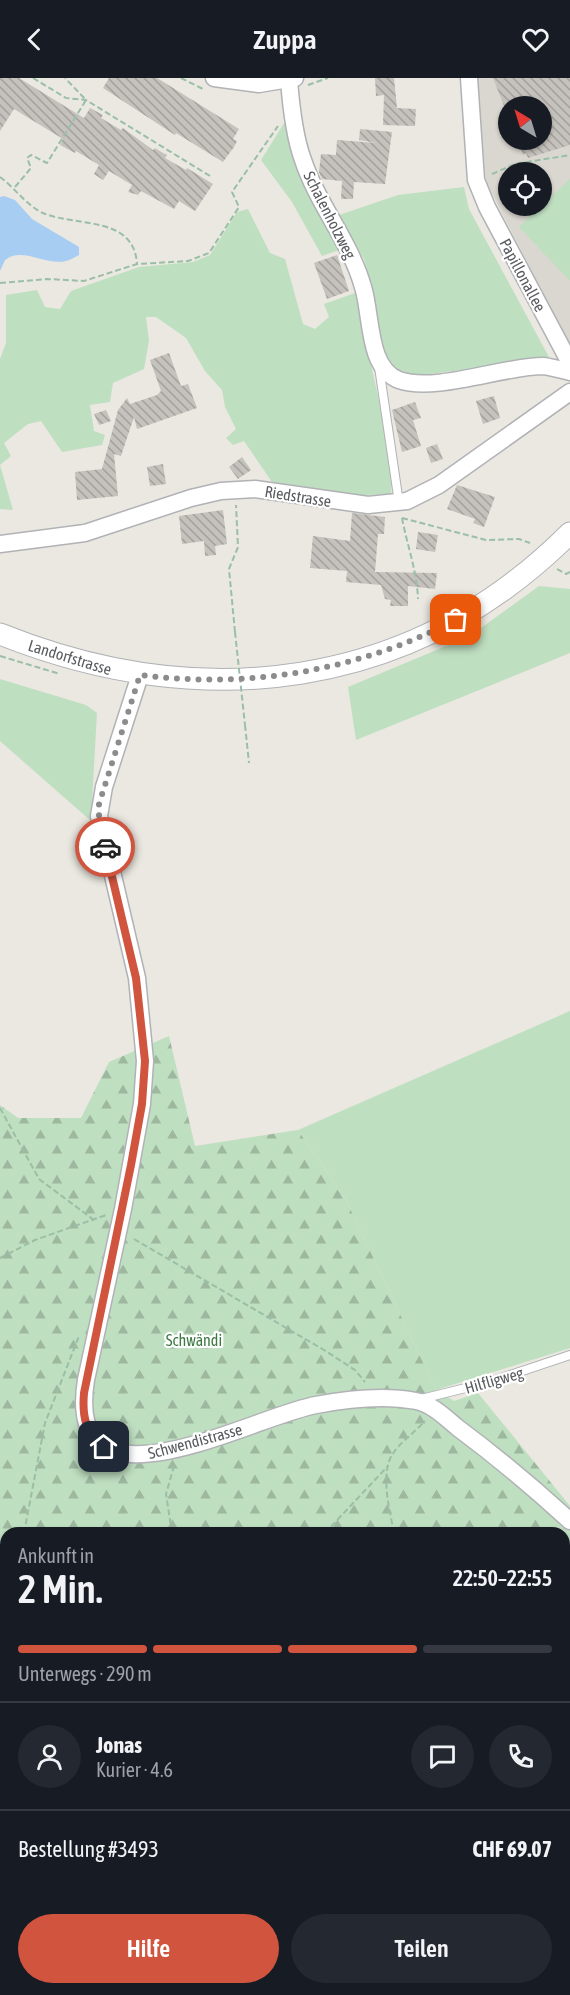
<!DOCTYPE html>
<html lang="de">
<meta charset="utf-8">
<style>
body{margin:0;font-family:"Asap Condensed",sans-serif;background:#242831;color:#f1f3f6;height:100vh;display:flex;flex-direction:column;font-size:22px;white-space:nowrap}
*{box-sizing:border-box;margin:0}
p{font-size:20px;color:#9ea1a6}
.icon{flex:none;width:33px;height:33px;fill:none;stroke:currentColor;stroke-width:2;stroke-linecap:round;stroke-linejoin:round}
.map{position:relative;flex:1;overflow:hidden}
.sheet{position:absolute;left:0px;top:1449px;width:570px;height:468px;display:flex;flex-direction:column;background:#171b24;border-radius:18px 18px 0 0;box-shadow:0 2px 4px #0004}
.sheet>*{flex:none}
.needle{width:39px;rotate:322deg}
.buttons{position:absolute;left:498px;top:18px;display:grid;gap:12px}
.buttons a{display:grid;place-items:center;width:54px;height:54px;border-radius:50%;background:#171b24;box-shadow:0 2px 4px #0004;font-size:30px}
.pin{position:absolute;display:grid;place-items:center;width:51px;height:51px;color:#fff;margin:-26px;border-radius:12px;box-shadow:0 3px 9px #0006}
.courier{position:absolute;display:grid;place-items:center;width:60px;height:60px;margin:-30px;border:4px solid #d1543f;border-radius:50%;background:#fff;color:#222;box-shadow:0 2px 8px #0007}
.head em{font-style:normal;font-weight:600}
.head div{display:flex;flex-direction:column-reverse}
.head{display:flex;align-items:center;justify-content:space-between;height:102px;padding:0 18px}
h1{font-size:39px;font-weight:600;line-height:45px}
.bar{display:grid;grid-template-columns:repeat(4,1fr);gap:9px 6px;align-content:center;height:72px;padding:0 18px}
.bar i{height:8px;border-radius:4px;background:#363941}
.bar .active{background:#d1543f}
.bar p{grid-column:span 4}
.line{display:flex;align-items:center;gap:15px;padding:0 18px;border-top:2px solid #363941}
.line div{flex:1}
.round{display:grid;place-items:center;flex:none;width:63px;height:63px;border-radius:32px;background:#242831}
.cta{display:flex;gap:12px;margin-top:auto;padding:12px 18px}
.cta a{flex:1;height:69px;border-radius:36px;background:#d1543f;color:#fff;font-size:24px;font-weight:600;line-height:69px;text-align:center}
.cta a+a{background:#242831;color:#f1f3f6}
header{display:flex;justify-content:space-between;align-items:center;height:78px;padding:0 18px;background:#171b24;font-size:27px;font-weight:600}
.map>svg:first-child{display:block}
</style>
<header><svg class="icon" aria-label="back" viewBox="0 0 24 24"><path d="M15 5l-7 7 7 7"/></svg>Zuppa<svg class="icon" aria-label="heart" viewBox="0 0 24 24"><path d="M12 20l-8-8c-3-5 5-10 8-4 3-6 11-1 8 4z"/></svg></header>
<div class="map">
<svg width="570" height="1917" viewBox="0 0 570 1917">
<defs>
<pattern id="forest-firs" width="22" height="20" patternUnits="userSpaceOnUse" patternTransform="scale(1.5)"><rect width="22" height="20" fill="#bfdfc1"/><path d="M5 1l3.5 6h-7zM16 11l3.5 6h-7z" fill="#9eb8a0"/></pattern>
<pattern id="building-back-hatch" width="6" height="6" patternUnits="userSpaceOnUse" patternTransform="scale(1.5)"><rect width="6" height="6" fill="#c5c2bd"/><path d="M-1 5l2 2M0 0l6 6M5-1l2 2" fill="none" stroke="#a3a19d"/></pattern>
</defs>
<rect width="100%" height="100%" fill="#eae8e0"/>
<path fill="#d9d7cf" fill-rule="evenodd" d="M476 0H570V268L486 104ZM508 28H542V62H508ZM508 94H542V128H508Z"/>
<g fill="#bfdfc1">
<path d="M286 42C293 91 318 128 342 171L322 178 292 124 261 82Z"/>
<polygon points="570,101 570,203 519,149"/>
<polygon points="464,109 469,131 550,281 413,298 392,288 383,274 374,218 364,181 336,138 398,117"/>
<polygon points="248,131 270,175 285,181 303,246 315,251 329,239 324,226 355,215 380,327 392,402 391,416 340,418 274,407 244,363 233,367 226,360 236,351 225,329 222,312 205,293 186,260 156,239 146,239 149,263 144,291 113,305 110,324 90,327 94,353 105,357 102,367 62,374 41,343 28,346 4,365 11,378 0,387 13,432 0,431 0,281 6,265 6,217 37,212 45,229 60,231 71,213 139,189 193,184 210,177 237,134"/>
<polygon points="539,508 570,511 570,575 356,662 348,609 470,558"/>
<polygon points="0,601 86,627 97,635 91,743 0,663"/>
<polygon points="570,933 570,1270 436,1312 346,1122 298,1052"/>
</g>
<path fill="url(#forest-firs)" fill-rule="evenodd" d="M169 958 195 1068 298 1052 346 1122 436 1312 454 1323 478 1315 570 1428V1917H0V1027L18 1040H81L109 984ZM6 1455H564V1911H6Z"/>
<path fill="#a7cdf3" d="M4 118 15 122 32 141 79 169V177C75 179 70 182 66 183 46 188 22 168 5 182L0 193V119Z"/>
<g fill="url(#building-back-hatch)">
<polygon points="0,0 19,0 84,40 90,30 103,37 101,40 121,52 123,50 153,72 155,70 163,75 167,77 165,80 186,92 187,90 213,106 195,133 179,123 174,131 141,113 138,117 128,114 132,107 109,93 103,102 94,96 99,87 76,73 75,75 60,67 63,61 14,31 0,53"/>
<polygon points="109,0 157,0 239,51 233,61 237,63 234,69 223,84 176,55 175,57 103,10"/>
<polygon points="375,0 394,0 397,30 416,31 415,48 383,47 384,17 376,18"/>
<polygon points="493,0 570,0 570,67 528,80 526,75 523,77 517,62 542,62 542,28 504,28"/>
<polygon points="360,51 392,54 385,106 354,104 353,121 341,121 342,103 322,101 319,94 321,76 336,77 337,62 377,65 359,62"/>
<polygon points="337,177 349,213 327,221 314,185"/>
<polygon points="169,275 181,308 188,306 197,330 137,351 134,339 121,378 114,376 118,418 77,422 75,394 102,391 118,332 127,320 130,326 157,317 161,313 150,282"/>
<polygon points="494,318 500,340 483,346 476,323"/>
<polygon points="415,324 421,340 413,342 421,368 402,374 392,332"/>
<polygon points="106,332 111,343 99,347 94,336"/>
<polygon points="437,366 443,381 431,385 426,370"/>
<polygon points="242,379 251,392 238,401 229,389"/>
<polygon points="163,386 166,406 150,408 147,389"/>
<polygon points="457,407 495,419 484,449 473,445 475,441 447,431"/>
<polygon points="223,432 227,466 215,468 216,477 205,478 204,463 182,466 179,438"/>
<polygon points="352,435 385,439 384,456 378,456 375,494 437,495 435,511 408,508 408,528 390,528 391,522 385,521 381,507 346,504 347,493 310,490 313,458 350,463"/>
<polygon points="418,454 438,457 435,474 416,471"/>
</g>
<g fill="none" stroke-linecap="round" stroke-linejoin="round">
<defs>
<g id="service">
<polyline points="379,289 399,425"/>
<polyline points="421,1321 486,1305 570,1277"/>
</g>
<g id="minor">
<polyline points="214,0 259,6 295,0"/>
<polyline points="469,0 476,102 487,129 570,285"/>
<path d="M289 2C291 28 294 58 303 82 318 127 350 163 363 209 372 237 367 290 399 302 435 315 504 288 543 288 552 289 562 292 570 294"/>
<polyline points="0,466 85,455 191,420 221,413 255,411 368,427 407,423 439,407 570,314"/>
<path d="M140 597 104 709 99 738 137 900 145 983 142 1026 123 1131 86 1302C63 1446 253 1338 316 1327 347 1321 385 1317 416 1323 432 1326 446 1340 458 1350 497 1379 534 1410 570 1443"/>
</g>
<path id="tertiary" d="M0 556C202 637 412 613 570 455"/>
</defs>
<use href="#service" stroke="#b1b2b6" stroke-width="10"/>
<use href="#minor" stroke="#b1b2b6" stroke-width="19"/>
<use href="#tertiary" stroke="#b1b2b6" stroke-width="23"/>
<g stroke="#9abfa6" stroke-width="2" stroke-dasharray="6 3" stroke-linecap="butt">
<polyline points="33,0 66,20 86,22 210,98"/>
<polyline points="181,0 203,11"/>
<polyline points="308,7 328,0"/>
<polyline points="520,94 525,84"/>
<polyline points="492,96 515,86 570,77"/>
<path d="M0 99C14 109 27 128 43 135 75 149 134 137 137 186"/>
<polyline points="15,109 31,90 27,80 31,77 47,85 86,22 65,0"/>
<polyline points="503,126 508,116"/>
<polyline points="0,205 47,201 84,203 137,186 188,183 209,175 239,129 232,114 278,48"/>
<polyline points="402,440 486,462 519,461 530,465"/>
<path d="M402 440C407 467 417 493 418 521"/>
<polyline points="557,491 566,496 570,494"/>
<polyline points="235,554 229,491 238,469 236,427"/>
<polyline points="0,578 60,596"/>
<polyline points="245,647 249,685"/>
<polyline points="0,1030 39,1101 94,1142"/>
<polyline points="134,1161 324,1272 355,1292 365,1304"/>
<polyline points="0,1180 35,1162 106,1137"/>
<polyline points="24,1455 45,1345 79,1258"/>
<polyline points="172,1455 166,1416 174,1388"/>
<polyline points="325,1455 388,1388"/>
<path d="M394 1455C390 1434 380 1396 392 1377 399 1365 415 1354 425 1343"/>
<polyline points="0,1558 6,1536"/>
<polyline points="0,1651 1,1678"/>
<polyline points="564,1661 570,1667"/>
<polyline points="113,1917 115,1911"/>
<polyline points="144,1917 146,1911"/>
<polyline points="450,1917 452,1911"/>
<polyline points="564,1917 570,1915"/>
</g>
<use href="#service" stroke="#fff" stroke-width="8"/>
<use href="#minor" stroke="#fff" stroke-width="16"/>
<use href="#tertiary" stroke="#fff" stroke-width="21"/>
<polyline stroke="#9abfa6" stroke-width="2" stroke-dasharray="6 3" stroke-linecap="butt" points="235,554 245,647"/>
</g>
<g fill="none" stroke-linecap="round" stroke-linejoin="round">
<path stroke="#8c8c8c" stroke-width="6" stroke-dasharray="0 10.8" d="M105 769 99 738V726L140 597C249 611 357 593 456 542"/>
<path stroke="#d1543f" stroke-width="8" d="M104 1369C85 1354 82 1338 84 1315L131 1087 142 1026 145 983 136 900 105 769"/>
</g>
<g text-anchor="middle" stroke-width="4.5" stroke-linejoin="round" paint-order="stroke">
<g font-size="16" fill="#595b5f" stroke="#fff">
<text transform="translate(330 137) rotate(63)" y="6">Schalenholzweg</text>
<text transform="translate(523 197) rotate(62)" y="6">Papillonallee</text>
<text transform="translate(298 418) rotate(9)" y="6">Riedstrasse</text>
<text transform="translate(70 579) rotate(17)" y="6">Landorfstrasse</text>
<text transform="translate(494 1302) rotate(-16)" y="6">Hilfligweg</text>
<text transform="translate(195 1363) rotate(-15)" y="6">Schwendistrasse</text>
</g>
<g font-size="16" fill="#3d7a44" stroke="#fff">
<text x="194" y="1268">Schwändi</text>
</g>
</g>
</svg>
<div class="buttons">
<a><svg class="needle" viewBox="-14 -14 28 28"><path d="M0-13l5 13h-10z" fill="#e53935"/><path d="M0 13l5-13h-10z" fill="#9ea1a6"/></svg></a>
<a><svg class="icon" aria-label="locate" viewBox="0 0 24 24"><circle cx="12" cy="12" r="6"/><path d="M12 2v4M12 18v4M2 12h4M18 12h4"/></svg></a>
</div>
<div class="pin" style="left:456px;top:542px;background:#ea580c"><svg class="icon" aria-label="bag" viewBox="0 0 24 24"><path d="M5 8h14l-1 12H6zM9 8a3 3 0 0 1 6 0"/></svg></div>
<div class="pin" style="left:104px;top:1369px;background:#1f2937"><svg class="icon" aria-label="home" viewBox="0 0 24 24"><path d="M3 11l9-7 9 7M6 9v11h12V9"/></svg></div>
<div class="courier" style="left:105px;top:769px"><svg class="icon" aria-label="car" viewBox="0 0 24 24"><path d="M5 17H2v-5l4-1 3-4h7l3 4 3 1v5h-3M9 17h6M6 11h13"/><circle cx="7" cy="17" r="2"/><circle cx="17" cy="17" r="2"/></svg></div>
<section class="sheet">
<div class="head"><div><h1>2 Min.</h1><p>Ankunft in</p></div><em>22:50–22:55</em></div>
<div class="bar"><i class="active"></i><i class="active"></i><i class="active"></i><i></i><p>Unterwegs · 290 m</p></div>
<div class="line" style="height:108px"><a class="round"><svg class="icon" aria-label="person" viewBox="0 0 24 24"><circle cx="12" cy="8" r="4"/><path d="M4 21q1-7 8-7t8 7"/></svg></a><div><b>Jonas</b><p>Kurier · 4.6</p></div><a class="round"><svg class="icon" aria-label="chat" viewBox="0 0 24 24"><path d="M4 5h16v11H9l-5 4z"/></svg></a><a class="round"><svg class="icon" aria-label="phone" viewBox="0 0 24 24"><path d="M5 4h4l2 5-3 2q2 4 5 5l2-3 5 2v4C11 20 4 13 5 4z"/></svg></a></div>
<div class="line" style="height:78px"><div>Bestellung #3493</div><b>CHF 69.07</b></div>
<div class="cta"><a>Hilfe</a><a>Teilen</a></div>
</section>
</div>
